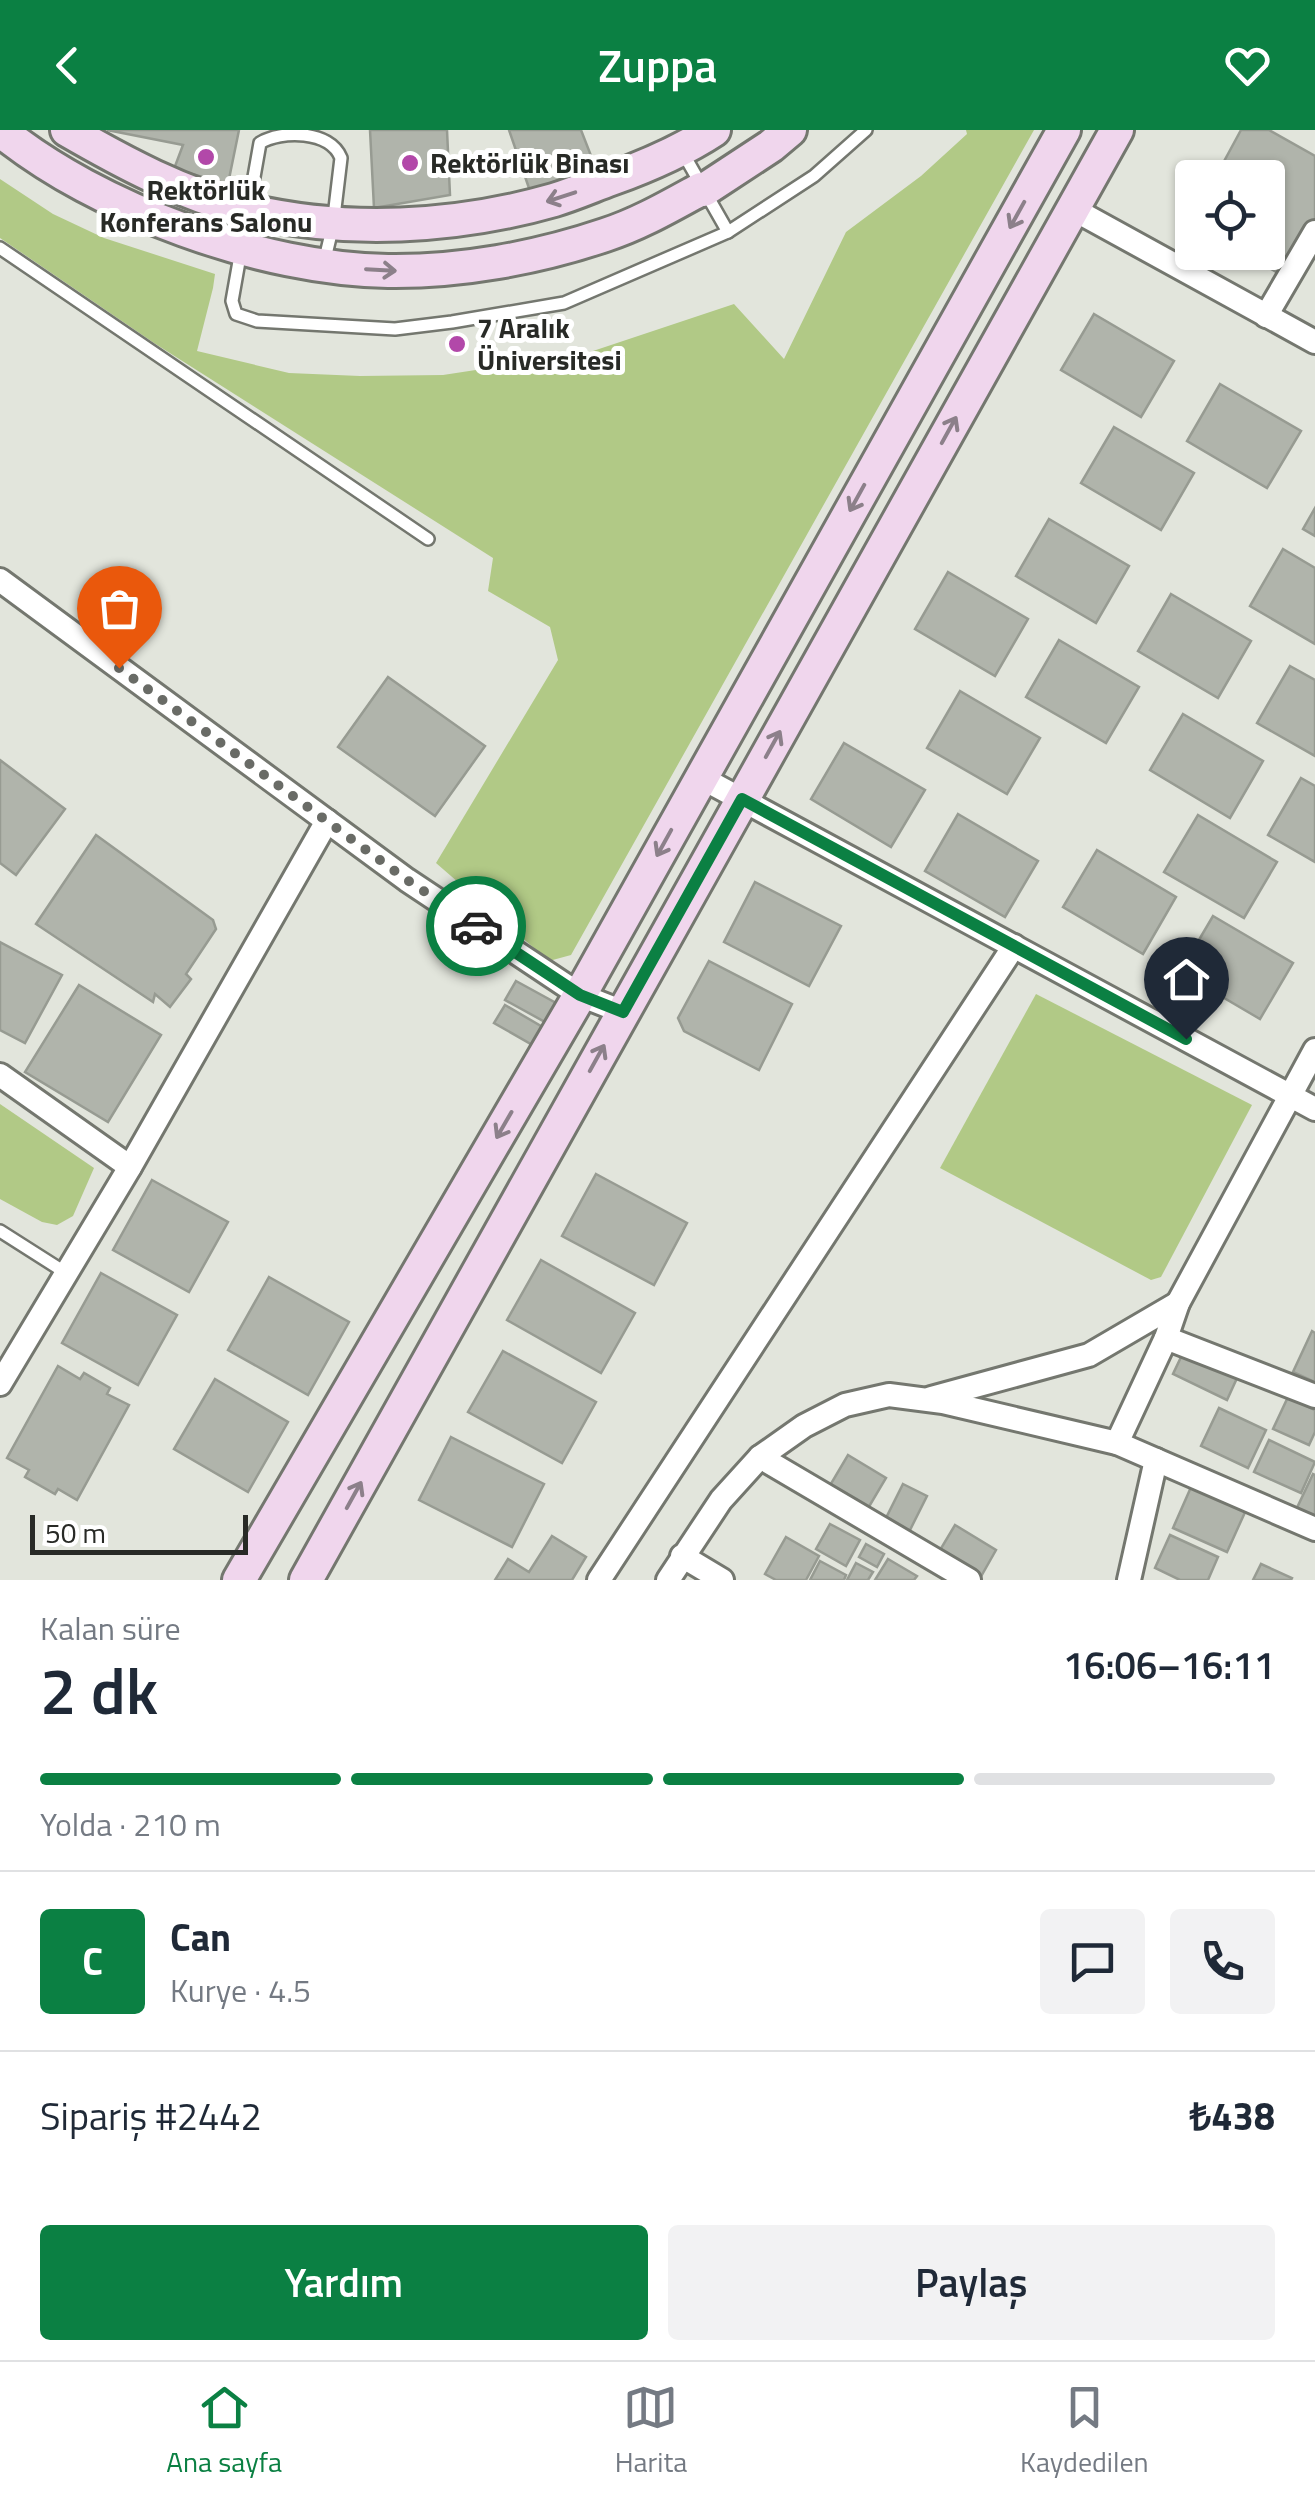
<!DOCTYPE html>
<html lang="tr">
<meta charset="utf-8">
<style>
body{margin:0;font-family:"Titillium Web",sans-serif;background:#f2f2f3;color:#1f2937;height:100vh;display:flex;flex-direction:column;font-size:38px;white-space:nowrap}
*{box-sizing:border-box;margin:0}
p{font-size:32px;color:#747a83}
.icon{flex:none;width:55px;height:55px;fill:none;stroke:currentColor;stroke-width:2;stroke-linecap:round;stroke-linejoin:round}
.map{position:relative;height:1450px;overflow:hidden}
.sheet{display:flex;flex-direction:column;background:#fff;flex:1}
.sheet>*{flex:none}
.fabs{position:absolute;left:1175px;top:30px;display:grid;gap:20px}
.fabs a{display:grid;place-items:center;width:110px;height:110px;border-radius:10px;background:#fff;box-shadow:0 2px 8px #0004;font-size:50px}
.scale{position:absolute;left:30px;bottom:25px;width:218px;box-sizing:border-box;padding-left:10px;border:5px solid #282a26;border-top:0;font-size:28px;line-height:35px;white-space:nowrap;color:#282a26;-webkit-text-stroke:8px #fff;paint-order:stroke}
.pin{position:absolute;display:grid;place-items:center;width:85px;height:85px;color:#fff;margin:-102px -42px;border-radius:50% 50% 50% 0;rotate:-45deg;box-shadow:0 0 10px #0007}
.pin .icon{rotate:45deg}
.courier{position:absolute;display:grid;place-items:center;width:100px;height:100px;margin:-50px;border:8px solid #0b8043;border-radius:50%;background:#fff;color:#222;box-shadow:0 2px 12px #0007}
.head em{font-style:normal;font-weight:600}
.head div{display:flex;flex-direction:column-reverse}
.head{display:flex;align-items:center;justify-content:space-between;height:170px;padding:0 40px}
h1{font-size:65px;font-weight:600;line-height:75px}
.bar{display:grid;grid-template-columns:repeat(4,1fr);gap:15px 10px;align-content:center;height:120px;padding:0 40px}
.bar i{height:12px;border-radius:8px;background:#e0e1e3}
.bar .current{background:#0b8043}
.bar p{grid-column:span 4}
.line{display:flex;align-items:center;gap:25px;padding:0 40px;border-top:2px solid #e0e1e3}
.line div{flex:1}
.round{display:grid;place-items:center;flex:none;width:105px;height:105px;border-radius:10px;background:#f2f2f3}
.primary-button{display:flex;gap:20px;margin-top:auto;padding:20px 40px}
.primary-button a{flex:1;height:115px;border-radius:10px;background:#0b8043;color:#fff;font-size:40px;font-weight:600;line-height:115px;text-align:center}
.primary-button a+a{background:#f2f2f3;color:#1f2937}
header{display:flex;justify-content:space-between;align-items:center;height:130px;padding:0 40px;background:#0b8043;color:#fff;font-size:45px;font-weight:600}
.tab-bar{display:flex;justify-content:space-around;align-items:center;height:140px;border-top:2px solid #e0e1e3;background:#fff;font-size:28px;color:#747a83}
.tab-bar a{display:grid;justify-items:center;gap:5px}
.tab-bar .current{color:#0b8043}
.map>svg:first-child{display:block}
</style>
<header><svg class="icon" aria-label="back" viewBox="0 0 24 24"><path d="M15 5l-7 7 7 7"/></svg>Zuppa<svg class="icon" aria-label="heart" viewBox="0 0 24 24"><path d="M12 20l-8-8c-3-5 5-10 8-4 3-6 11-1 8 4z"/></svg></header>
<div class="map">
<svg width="1315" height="1450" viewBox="0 0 1315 1450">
<rect width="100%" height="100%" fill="#e2e5dc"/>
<g fill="#b1c986">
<polygon points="966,0 1034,0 571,825 549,831 436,733 558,530 550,497 488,461 493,428 154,213 0,108 0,49 53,84 104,108 215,144 213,158 197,221 289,243 360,246 443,245 587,223 734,174 784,229 846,102 921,46 967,4"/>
<polygon points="1036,864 1252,975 1161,1147 1151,1150 940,1038"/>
<polygon points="0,974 94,1038 73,1086 57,1095 42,1092 0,1069"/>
</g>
<g fill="#b0b4ab" stroke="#979b92" stroke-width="2.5">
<polygon points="107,0 239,0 228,54 174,39 183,15"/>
<polygon points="370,0 447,0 450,65 374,78"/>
<polygon points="509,0 581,0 595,36 530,61"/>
<polygon points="1241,0 1269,0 1315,26 1315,89 1283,146 1242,122 1268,122 1268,48 1215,48"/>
<polygon points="1094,184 1174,231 1141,287 1061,240"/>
<polygon points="1220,254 1301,301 1267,358 1187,311"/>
<polygon points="1114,297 1194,343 1161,400 1081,353"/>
<polygon points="1315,378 1315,406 1303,399"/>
<polygon points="1049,389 1129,436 1096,493 1016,446"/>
<polygon points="1283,419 1315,438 1315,514 1250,476"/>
<polygon points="948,442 1028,489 995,546 915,499"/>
<polygon points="1171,464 1251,511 1218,568 1138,521"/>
<polygon points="1059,510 1139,557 1106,613 1026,567"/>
<polygon points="1290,536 1315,550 1315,626 1257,593"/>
<polygon points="388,547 485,616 435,686 338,617"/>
<polygon points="960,561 1040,608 1007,664 927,618"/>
<polygon points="1183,584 1263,631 1230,688 1150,640"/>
<polygon points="844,613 925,660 891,717 811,669"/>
<polygon points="0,630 65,679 16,745 0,733"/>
<polygon points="1301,648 1315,656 1315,732 1268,705"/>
<polygon points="958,684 1038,731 1005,787 925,741"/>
<polygon points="1198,685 1277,732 1244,788 1164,742"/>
<polygon points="96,705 213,790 216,799 186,844 191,849 170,877 155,864 153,872 36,794"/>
<polygon points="1097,720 1176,767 1143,824 1063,777"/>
<polygon points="755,752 841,796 809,856 724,812"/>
<polygon points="1213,786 1293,833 1260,889 1180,842"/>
<polygon points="0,812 62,845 25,913 0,900"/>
<polygon points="709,831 792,874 759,940 684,901 678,888"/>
<polygon points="516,851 556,873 545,892 505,870"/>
<polygon points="79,855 161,905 108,992 25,942"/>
<polygon points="505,875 546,899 536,917 494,893"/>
<polygon points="596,1044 687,1093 654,1155 562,1106"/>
<polygon points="152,1050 228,1092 189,1162 113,1120"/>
<polygon points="541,1130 635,1183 601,1243 507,1190"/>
<polygon points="101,1143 177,1185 138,1255 62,1213"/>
<polygon points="269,1147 349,1192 308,1265 228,1220"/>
<polygon points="1312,1201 1315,1203 1315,1252 1293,1242"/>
<polygon points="503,1221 596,1272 562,1333 468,1282"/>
<polygon points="1183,1223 1237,1248 1227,1270 1173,1244"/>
<polygon points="58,1236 80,1249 84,1243 110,1258 107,1264 129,1275 77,1370 58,1359 55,1364 25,1347 29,1340 7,1328"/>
<polygon points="215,1249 288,1292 248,1362 174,1319"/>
<polygon points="1288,1267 1315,1280 1315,1302 1309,1315 1273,1299"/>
<polygon points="1219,1278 1266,1300 1248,1338 1201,1316"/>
<polygon points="451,1307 544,1354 512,1417 419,1370"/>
<polygon points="1269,1310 1315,1332 1301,1363 1254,1342"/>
<polygon points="848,1325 886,1348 867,1380 829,1357"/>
<polygon points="1313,1344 1315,1345 1315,1392 1295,1382"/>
<polygon points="903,1354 927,1366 909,1402 885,1390"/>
<polygon points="1192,1355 1246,1380 1227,1422 1173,1398"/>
<polygon points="830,1394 860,1410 846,1436 816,1419"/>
<polygon points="955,1395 996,1420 979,1450 937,1425"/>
<polygon points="1170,1405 1218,1427 1208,1450 1180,1450 1155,1438"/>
<polygon points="552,1406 586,1427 572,1450 495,1450 508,1429 529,1442"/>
<polygon points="786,1407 819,1426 806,1450 776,1450 765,1444"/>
<polygon points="866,1414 884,1424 877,1437 859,1427"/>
<polygon points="888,1429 917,1446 914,1450 875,1450"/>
<polygon points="820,1431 846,1445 844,1450 810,1450"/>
<polygon points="856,1433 873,1442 868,1450 847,1450"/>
<polygon points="1261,1434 1292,1448 1291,1450 1253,1450"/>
</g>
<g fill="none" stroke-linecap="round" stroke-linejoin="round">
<defs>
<g id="lane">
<polyline points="728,102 814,46 866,0"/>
<polyline points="0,118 428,409"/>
<path d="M324 133 333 95 341 28C330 0 281 0 260 13L232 171 236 184 257 191 395 199 452 192 564 173 728 102 683 23"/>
<polyline points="0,1101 66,1143"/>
</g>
<g id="street">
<polyline points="1073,79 1315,212"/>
<polyline points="1266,186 1315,102"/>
<polyline points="0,450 407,750 580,865 623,882"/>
<polyline points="700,647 1315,979"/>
<polyline points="0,945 130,1037"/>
<polyline points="1166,1208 1315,1266"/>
<polyline points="0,1254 130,1037 327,691"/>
<polyline points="931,1268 1089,1225 1178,1173"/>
<polyline points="1117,1313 1166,1208 1178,1173 1315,920"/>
<polyline points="760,1327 969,1450"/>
<polyline points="682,1426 722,1450"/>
<polyline points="599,1450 1014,816"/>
<polyline points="668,1450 721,1370 760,1327 804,1296 845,1275 889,1265 943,1272 1117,1313 1315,1399"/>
<polyline points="1129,1450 1156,1330"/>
</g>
<g id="secondary">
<path d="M0 0C98 80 262 139 388 141 460 142 537 128 605 105 639 94 670 76 701 59L704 60 771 16 790 0"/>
<path d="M67 0C124 33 182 64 246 80 346 104 456 98 554 70 574 64 592 56 611 49 647 36 682 21 714 0"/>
<polyline points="239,1450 580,865 1064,0"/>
<polyline points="306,1450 1117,0"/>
</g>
</defs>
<use href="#lane" stroke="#74776f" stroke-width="16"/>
<use href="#street" stroke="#74776f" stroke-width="28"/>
<use href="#secondary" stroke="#74776f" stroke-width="38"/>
<use href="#lane" stroke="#fff" stroke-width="11"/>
<use href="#street" stroke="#fff" stroke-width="22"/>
<use href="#secondary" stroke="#f0d6ed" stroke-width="32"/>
</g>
<defs><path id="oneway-shaft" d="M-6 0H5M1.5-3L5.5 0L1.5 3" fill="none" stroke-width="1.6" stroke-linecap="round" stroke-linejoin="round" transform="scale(2.5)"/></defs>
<g stroke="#8c808a">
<use href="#oneway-shaft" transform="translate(561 67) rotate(162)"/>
<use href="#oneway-shaft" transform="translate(1017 85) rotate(119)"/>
<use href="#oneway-shaft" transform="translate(381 140) rotate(3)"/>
<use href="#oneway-shaft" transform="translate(949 300) rotate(-61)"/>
<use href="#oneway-shaft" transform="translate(857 368) rotate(119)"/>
<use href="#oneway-shaft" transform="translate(773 614) rotate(-61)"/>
<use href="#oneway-shaft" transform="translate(664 713) rotate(119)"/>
<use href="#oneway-shaft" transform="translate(597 928) rotate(-61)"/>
<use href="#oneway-shaft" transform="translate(504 995) rotate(120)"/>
<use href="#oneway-shaft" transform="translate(354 1365) rotate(-61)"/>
</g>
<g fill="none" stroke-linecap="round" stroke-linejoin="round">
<polyline stroke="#696b66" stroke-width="10" stroke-dasharray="0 18" points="119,538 407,750 476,796"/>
<polyline stroke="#0b8043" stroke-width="12" points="476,796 580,865 623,882 742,669 1186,909"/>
</g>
<g fill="#b248a9" stroke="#fff" stroke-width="4">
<circle cx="206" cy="27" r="10"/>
<circle cx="410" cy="33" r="10"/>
<circle cx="457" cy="214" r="10"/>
</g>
<g text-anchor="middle" stroke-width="10" stroke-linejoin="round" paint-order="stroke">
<g font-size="28" font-weight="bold" fill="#282a26" stroke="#fff" text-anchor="start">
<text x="430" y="43">Rektörlük Binası</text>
<text x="206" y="70" text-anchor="middle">Rektörlük<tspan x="206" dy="32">Konferans Salonu</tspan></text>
<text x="477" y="208">7 Aralık<tspan x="477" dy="32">Üniversitesi</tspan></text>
</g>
</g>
</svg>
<div class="fabs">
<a><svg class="icon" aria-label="locate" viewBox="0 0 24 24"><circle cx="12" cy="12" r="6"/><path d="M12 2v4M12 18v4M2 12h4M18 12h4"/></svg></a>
</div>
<div class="scale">50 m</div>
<div class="pin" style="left:119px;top:538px;background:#ea580c"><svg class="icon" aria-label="bag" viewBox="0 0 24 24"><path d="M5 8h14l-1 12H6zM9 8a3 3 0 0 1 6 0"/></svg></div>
<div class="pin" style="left:1186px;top:909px;background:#1f2937"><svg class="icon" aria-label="home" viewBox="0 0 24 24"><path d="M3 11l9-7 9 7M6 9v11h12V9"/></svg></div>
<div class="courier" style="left:476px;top:796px"><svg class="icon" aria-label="car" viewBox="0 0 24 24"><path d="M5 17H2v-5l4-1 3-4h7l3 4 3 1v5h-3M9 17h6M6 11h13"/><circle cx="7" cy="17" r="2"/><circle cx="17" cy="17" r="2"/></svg></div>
</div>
<section class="sheet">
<div class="head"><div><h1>2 dk</h1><p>Kalan süre</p></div><em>16:06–16:11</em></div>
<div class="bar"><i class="current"></i><i class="current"></i><i class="current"></i><i></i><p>Yolda · 210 m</p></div>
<div class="line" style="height:180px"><b class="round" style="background:#0b8043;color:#fff">C</b><div><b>Can</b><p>Kurye · 4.5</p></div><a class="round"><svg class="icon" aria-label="chat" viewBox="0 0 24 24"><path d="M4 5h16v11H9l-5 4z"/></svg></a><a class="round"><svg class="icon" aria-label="phone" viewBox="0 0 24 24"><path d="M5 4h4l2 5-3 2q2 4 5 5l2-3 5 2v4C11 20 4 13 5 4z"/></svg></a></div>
<div class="line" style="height:130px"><div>Sipariş #2442</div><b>₺438</b></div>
<div class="primary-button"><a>Yardım</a><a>Paylaş</a></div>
</section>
<nav class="tab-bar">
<a class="current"><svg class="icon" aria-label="home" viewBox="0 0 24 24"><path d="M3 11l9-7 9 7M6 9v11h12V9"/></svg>Ana sayfa</a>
<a><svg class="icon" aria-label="map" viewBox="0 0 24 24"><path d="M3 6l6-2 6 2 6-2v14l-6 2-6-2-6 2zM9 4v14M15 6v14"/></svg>Harita</a>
<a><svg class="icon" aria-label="saved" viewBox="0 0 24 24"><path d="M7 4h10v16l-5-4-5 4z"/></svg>Kaydedilen</a>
</nav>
